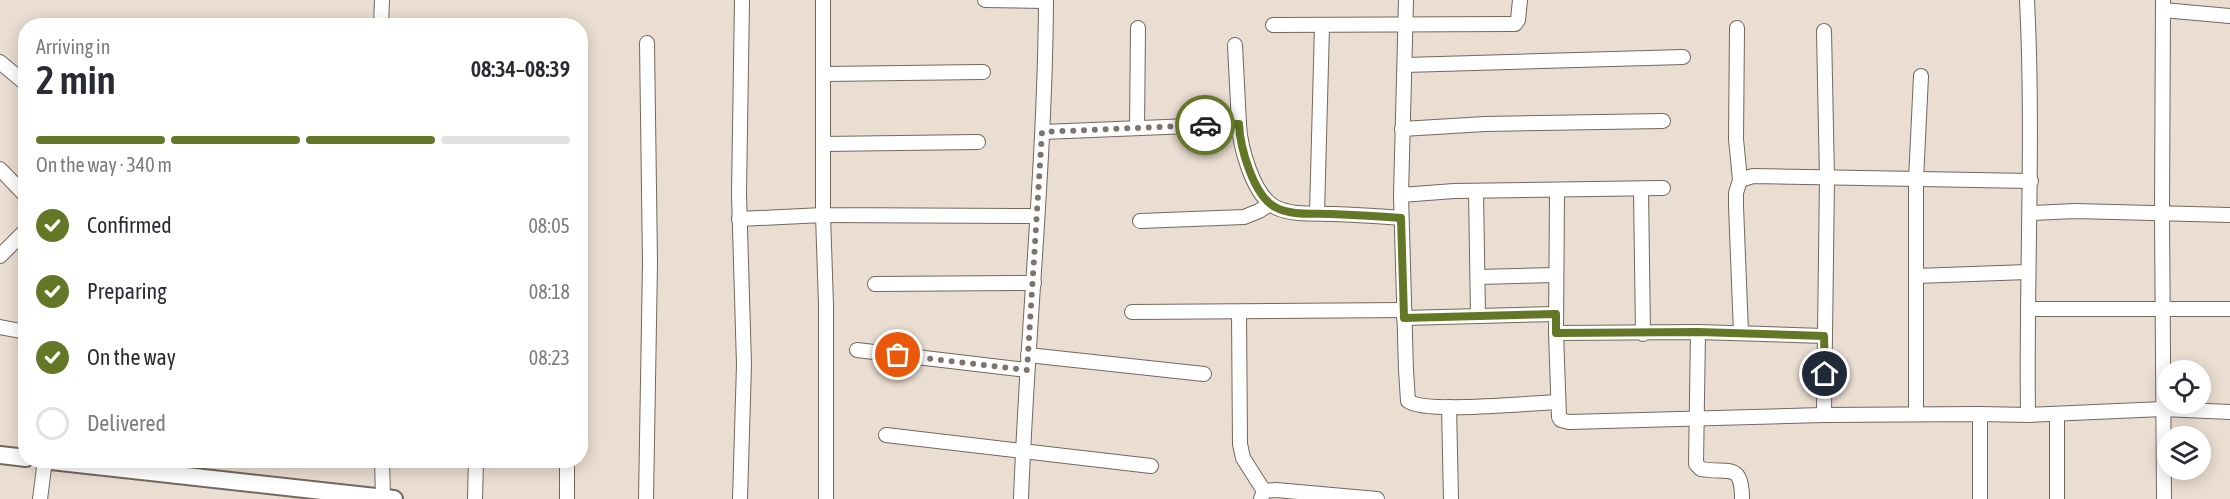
<!DOCTYPE html>
<meta charset="utf-8">
<style>
body{margin:0;font-family:"Asap Condensed",sans-serif;background:#f2f2f3;color:#2b2b33;height:100vh;display:flex;flex-direction:column;font-size:22px;white-space:nowrap}
*{box-sizing:border-box;margin:0}
p{font-size:20px;color:#7c7c81}
.icon{flex:none;width:33px;height:33px;fill:none;stroke:currentColor;stroke-width:2;stroke-linecap:round;stroke-linejoin:round}
.map{position:relative;flex:1;overflow:hidden}
.drawer{position:absolute;left:18px;top:18px;width:570px;height:450px;display:flex;flex-direction:column;background:#fff;border-radius:24px;box-shadow:0 3px 15px #0003}
.drawer>*{flex:none}
.controls{position:absolute;left:2157px;top:360px;display:grid;gap:12px}
.controls a{display:grid;place-items:center;width:54px;height:54px;border-radius:50%;background:#fff;box-shadow:0 3px 15px #0003;font-size:30px}
.pin{position:absolute;display:grid;place-items:center;width:51px;height:51px;color:#fff;margin:-26px;border:3px solid #fff;border-radius:50%;box-shadow:0 2px 6px #0007}
.courier{position:absolute;display:grid;place-items:center;width:60px;height:60px;margin:-30px;border:4px solid #647727;border-radius:50%;background:#fff;color:#222;box-shadow:0 2px 8px #0007}
.summary em{font-style:normal;font-weight:600}
.summary div{display:flex;flex-direction:column-reverse}
.summary{display:flex;align-items:center;justify-content:space-between;height:102px;padding:0 18px}
h1{font-size:39px;font-weight:600;line-height:45px}
.bar{display:grid;grid-template-columns:repeat(4,1fr);gap:9px 6px;align-content:center;height:72px;padding:0 18px}
.bar i{height:8px;border-radius:4px;background:#e1e1e2}
.bar .on{background:#647727}
.bar p{grid-column:span 4}
ol{padding:0 18px;list-style:none}
li{display:flex;align-items:center;gap:18px;height:66px}
li p{margin-inline-start:auto}
li .icon{padding:6px;border-radius:50%;background:#647727;color:#fff;stroke-width:4}
li:last-child{color:#7c7c81}
li i{width:33px;height:33px;border:3px solid #e1e1e2;border-radius:50%}
.map>svg:first-child{display:block}
</style>
<div class="map">
<svg width="2230" height="499" viewBox="0 0 2230 499">
<rect width="100%" height="100%" fill="#eaddd1"/>
<g fill="none" stroke-linecap="round" stroke-linejoin="round">
<defs>
<g id="minor">
<polyline points="823,0 823,215 1037,216"/>
<polyline points="985,0 1046,1"/>
<path d="M1406 0 1401 195 1406 370 1408 401C1425 414 1531 403 1558 402"/>
<path d="M2027 0C2034 138 2026 276 2028 415"/>
<polyline points="2163,0 2162,214 2164,499"/>
<polyline points="2163,10 2230,16"/>
<polyline points="1273,25 1510,24 1515,24 1518,20 1520,0"/>
<polyline points="381,26 382,0"/>
<polyline points="1737,28 1736,139 1740,180 1736,193 1736,206 1741,333"/>
<polyline points="1824,31 1827,178 1824,415 1980,414 1980,499"/>
<polyline points="1235,45 1239,124"/>
<polyline points="0,62 26,84"/>
<polyline points="1405,65 1683,57"/>
<polyline points="824,74 983,72"/>
<polyline points="1137,128 1138,28"/>
<polyline points="1402,129 1485,124 1663,121"/>
<path d="M1043 132 1239 124C1240 147 1253 195 1275 207 1292 216 1317 213 1335 214 1357 215 1379 216 1401 218"/>
<polyline points="823,144 978,142"/>
<polyline points="0,169 26,196"/>
<polyline points="1740,180 1753,176 2031,181"/>
<polyline points="1641,189 1643,334"/>
<polyline points="1557,190 1556,333 1559,417 1561,420 1569,422 1824,415"/>
<polyline points="1476,191 1478,315"/>
<polyline points="1401,195 1454,191 1663,188"/>
<polyline points="1317,213 1322,26"/>
<polyline points="2030,213 2075,211 2230,215"/>
<polyline points="739,219 823,215 826,305 826,499"/>
<polyline points="1140,221 1244,217 1259,211 1270,204"/>
<polyline points="0,256 26,230"/>
<polyline points="1916,276 2028,272"/>
<polyline points="1478,277 1556,275"/>
<polyline points="875,284 1034,283"/>
<polyline points="2028,309 2230,309"/>
<polyline points="1132,312 1404,310"/>
<polyline points="1239,312 1240,444 1243,458 1264,491"/>
<polyline points="1404,318 1556,314"/>
<polyline points="0,327 26,332"/>
<path d="M1698 332 1696 464 1701 469C1728 474 1742 461 1742 499"/>
<polyline points="1556,333 1698,332 1824,336"/>
<polyline points="857,350 1027,370"/>
<polyline points="1028,355 1204,374"/>
<polyline points="1449,407 1451,499"/>
<polyline points="1916,414 1916,180 1921,76"/>
<polyline points="1980,414 2028,415 2163,409 2230,412"/>
<polyline points="2057,414 2057,499"/>
<polyline points="886,435 1151,466"/>
<polyline points="382,460 383,497"/>
<polyline points="567,460 567,499"/>
<polyline points="40,499 45,460"/>
<polyline points="475,499 476,460"/>
<polyline points="646,499 650,263 647,43"/>
<polyline points="740,499 744,365 739,194 742,0"/>
<path d="M1021 499C1027 333 1045 167 1046 0"/>
<polyline points="1261,499 1264,491 1276,490 1377,499"/>
</g>
<g id="tertiary">
<polyline points="0,455 26,458"/>
<polyline points="42,460 394,499"/>
</g>
</defs>
<use href="#minor" stroke="#73685d" stroke-width="16"/>
<use href="#tertiary" stroke="#73685d" stroke-width="20"/>
<use href="#minor" stroke="#fff" stroke-width="14"/>
<use href="#tertiary" stroke="#fff" stroke-width="16"/>
</g>
<g fill="none" stroke-linecap="round" stroke-linejoin="round">
<polyline stroke="#7c746d" stroke-width="6" stroke-dasharray="0 10.8" points="898,355 1027,370 1042,132 1205,125"/>
<path stroke="#647727" stroke-width="8" d="M1205 125 1239 124C1240 147 1253 195 1275 207 1291 216 1314 213 1331 214 1354 215 1377 216 1401 218L1404 318 1556 314V333L1698 332 1824 336 1825 374"/>
</g>
</svg>
<div class="controls">
<a><svg class="icon" aria-label="locate" viewBox="0 0 24 24"><circle cx="12" cy="12" r="6"/><path d="M12 2v4M12 18v4M2 12h4M18 12h4"/></svg></a>
<a><svg class="icon" aria-label="layers" viewBox="0 0 24 24"><path d="M12 4l9 5-9 5-9-5zM3 14l9 5 9-5"/></svg></a>
</div>
<div class="pin" style="left:898px;top:355px;background:#ea580c"><svg class="icon" aria-label="bag" viewBox="0 0 24 24"><path d="M5 8h14l-1 12H6zM9 8a3 3 0 0 1 6 0"/></svg></div>
<div class="pin" style="left:1825px;top:374px;background:#1f2937"><svg class="icon" aria-label="home" viewBox="0 0 24 24"><path d="M3 11l9-7 9 7M6 9v11h12V9"/></svg></div>
<div class="courier" style="left:1205px;top:125px"><svg class="icon" aria-label="car" viewBox="0 0 24 24"><path d="M5 17H2v-5l4-1 3-4h7l3 4 3 1v5h-3M9 17h6M6 11h13"/><circle cx="7" cy="17" r="2"/><circle cx="17" cy="17" r="2"/></svg></div>
<section class="drawer">
<div class="summary"><div><h1>2 min</h1><p>Arriving in</p></div><em>08:34–08:39</em></div>
<div class="bar"><i class="on"></i><i class="on"></i><i class="on"></i><i></i><p>On the way · 340 m</p></div>
<ol>
<li><svg class="icon" aria-label="check" viewBox="0 0 24 24"><path d="M5 12l5 5 9-10"/></svg>Confirmed<p>08:05</p></li>
<li><svg class="icon" aria-label="check" viewBox="0 0 24 24"><path d="M5 12l5 5 9-10"/></svg>Preparing<p>08:18</p></li>
<li><svg class="icon" aria-label="check" viewBox="0 0 24 24"><path d="M5 12l5 5 9-10"/></svg>On the way<p>08:23</p></li>
<li><i></i>Delivered</li>
</ol>
</section>
</div>
